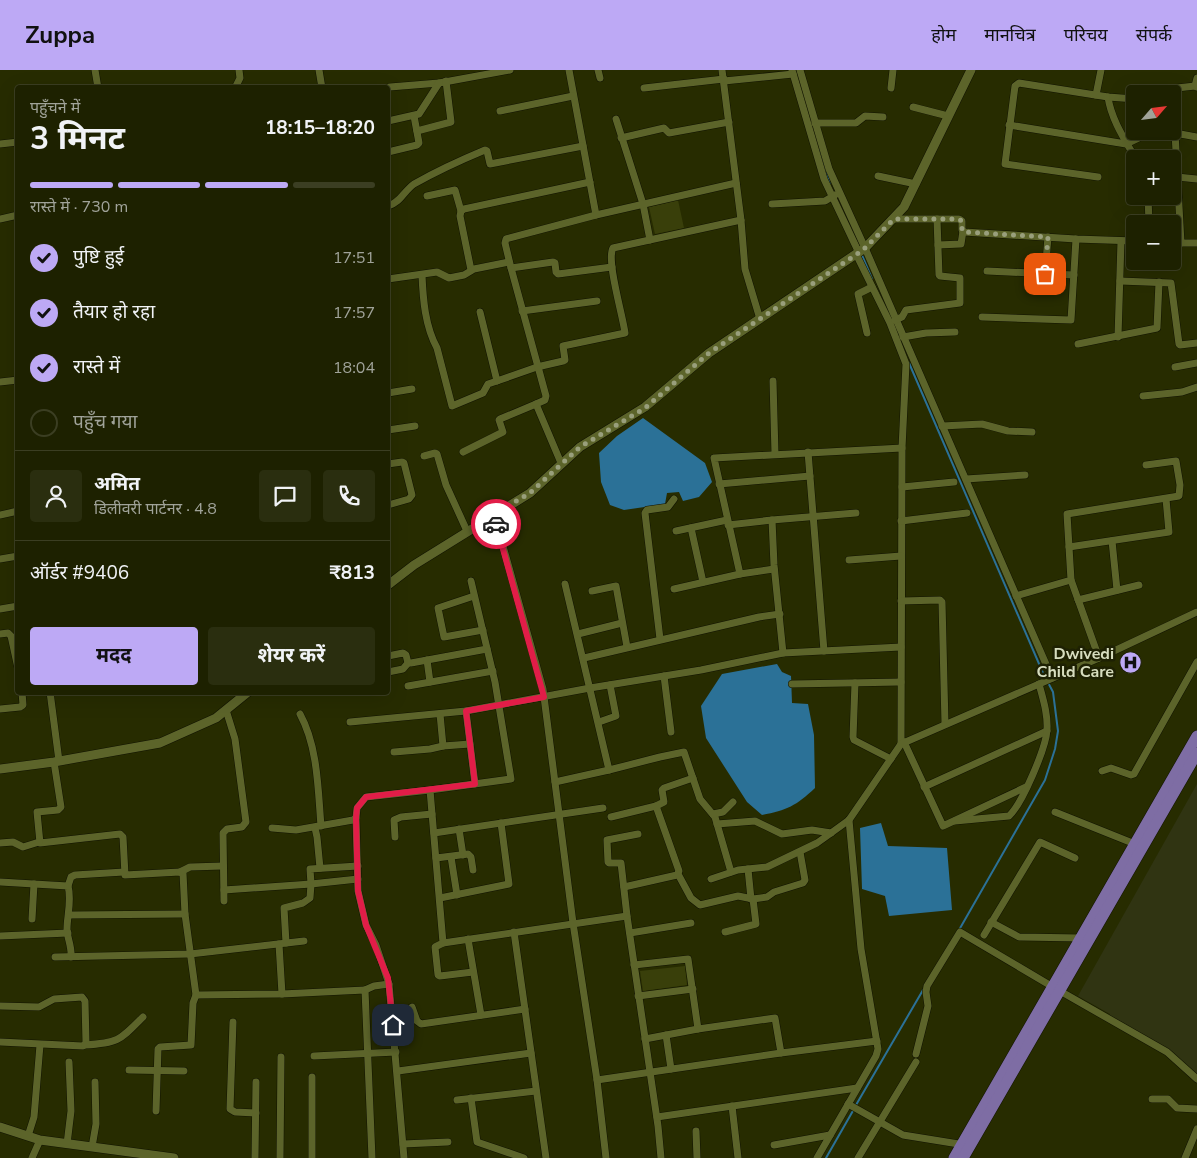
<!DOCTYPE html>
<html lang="hi">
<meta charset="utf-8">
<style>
body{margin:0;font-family:"Nunito Sans","Noto Sans Devanagari",sans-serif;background:#2a2e0f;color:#f1f3f6;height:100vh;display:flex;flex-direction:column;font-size:19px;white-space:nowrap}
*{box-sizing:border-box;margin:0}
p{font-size:16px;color:#a0a399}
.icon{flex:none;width:28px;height:28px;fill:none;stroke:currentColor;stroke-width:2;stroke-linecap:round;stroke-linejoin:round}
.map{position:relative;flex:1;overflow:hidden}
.side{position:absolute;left:15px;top:15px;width:375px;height:610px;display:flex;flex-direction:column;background:#1d2100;border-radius:5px;box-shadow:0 5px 20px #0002,0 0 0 1px #3b3e22}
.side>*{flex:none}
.needle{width:32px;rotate:62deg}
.controls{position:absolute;left:1126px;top:15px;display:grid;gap:10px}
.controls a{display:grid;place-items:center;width:55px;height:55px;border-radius:5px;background:#1d2100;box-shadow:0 5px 20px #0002,0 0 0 1px #3b3e22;font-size:25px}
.pin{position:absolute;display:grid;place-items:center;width:42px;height:42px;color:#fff;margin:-21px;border-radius:10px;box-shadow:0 2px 8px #0006}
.courier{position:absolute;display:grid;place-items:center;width:50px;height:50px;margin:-25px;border:4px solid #e11d48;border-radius:50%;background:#fff;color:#222;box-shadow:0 1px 6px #0007}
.headline em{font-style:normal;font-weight:700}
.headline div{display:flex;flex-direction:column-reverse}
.headline{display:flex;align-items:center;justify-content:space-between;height:85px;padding:0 15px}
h1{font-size:32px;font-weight:700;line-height:38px}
.bar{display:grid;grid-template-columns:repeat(4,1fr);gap:8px 5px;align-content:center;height:60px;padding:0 15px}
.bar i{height:6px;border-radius:4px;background:#3b3e22}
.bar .current{background:#bda9f5}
.bar p{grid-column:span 4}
.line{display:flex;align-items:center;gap:12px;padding:0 15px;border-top:1px solid #3b3e22}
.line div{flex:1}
.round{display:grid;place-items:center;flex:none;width:52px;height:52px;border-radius:5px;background:#2a2e0f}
ol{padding:0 15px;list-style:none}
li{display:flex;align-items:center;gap:15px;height:55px}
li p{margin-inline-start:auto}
li .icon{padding:5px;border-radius:50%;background:#bda9f5;color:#111;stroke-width:4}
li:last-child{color:#a0a399}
li i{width:28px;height:28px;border:2px solid #3b3e22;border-radius:50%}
.cta{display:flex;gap:10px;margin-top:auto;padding:10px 15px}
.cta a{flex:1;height:58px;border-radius:5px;background:#bda9f5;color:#111;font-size:20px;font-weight:700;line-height:58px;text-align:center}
.cta a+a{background:#2a2e0f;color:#f1f3f6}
header{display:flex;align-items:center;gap:30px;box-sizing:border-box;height:70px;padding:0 25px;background:#bda9f5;color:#111}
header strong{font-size:24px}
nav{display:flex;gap:28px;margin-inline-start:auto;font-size:18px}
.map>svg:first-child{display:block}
</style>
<header>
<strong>Zuppa</strong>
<nav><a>होम</a><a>मानचित्र</a><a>परिचय</a><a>संपर्क</a></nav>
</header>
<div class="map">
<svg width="1197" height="1088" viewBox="0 0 1197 1088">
<rect width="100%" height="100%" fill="#272c00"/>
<polygon fill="#303412" points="1197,714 1197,1012 1167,984 1107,948 1110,944 1078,926"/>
<g fill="#393f0a">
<polygon points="678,130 684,158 655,164 649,137"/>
<polygon points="685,896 687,915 643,921 640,901"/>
</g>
<g fill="#2b7197">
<polygon points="643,348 705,393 712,412 699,427 683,431 679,422 667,423 665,434 624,440 610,435 601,412 599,383 617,366"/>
<path d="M777 594 782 602 791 606 792 633 808 634 814 665 815 718C796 736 787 740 762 745L747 732 706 668 701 636 722 604Z"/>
<polygon points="881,753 888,776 947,778 952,840 889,846 885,826 862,819 860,758"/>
</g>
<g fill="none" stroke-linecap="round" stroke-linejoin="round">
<g stroke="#2b7197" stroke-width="2">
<polyline points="819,79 830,115"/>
<polyline points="861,183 872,209"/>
<polyline points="909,293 1043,603 1053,622 1058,661 1055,679 1045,710 959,860"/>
<polyline points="856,1035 923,920"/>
<polyline points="826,1088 854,1039"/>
</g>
<defs>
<g id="minor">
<polyline points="95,0 98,18"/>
<polyline points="319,0 322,18"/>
<polyline points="569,0 596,145"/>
<polyline points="598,0 600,8"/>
<polyline points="722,0 741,150 745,199 760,249"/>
<polyline points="792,0 824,109 859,183"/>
<polyline points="800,0 829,99 865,178 1052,608"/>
<polyline points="1197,8 1195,16 1197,17"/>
<polyline points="724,11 793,4"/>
<polyline points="390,17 439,13"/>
<polyline points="235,18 240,8 239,0"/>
<polyline points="644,18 724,9"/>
<polyline points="891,18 893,0"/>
<polyline points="1096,25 1101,0"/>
<path d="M1108 27C1111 49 1125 70 1136 89"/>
<polyline points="1172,28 1177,18 1195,16"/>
<polyline points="913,37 948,46"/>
<polyline points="500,41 573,26"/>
<polyline points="616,49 643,134 650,170"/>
<polyline points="388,51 419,44 439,13 510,0"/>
<polyline points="815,53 856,53 865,46 883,47"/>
<polyline points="1009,55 1126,74 1149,63 1175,63 1172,32"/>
<polyline points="417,61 451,52 446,11"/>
<polyline points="621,68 664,58 669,63 729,52"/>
<polyline points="0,74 18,72"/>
<polyline points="388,82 417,75 419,73 414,46"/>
<polyline points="878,106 916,114"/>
<polyline points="1098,107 1005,94 1015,16 1019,13 1108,27 1135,29"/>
<polyline points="1177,107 1197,109"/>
<polyline points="427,126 455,120 461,141"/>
<polyline points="1148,126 1149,154"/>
<polyline points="772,134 825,131 835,125"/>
<path d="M388 136C400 133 404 121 414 114 437 101 461 90 485 80L487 81 490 94 583 76"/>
<polyline points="0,149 18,145"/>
<polyline points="894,149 959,149 962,151 962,160 964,162 1076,169 1135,171"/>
<polyline points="1172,173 1197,173"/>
<polyline points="1181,173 1175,63 1197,67"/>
<polyline points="938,175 961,174 963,161"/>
<polyline points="856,184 890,253 906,294 902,378 901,674"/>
<polyline points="511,198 553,192 555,193 556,202 558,204 612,197"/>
<polyline points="471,200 460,146 461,141 464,139 590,112"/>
<polyline points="987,201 1074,205"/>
<polyline points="1045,204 1048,167"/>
<path d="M422 205C423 229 425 256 437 278L452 336 483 323 488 314 497 311"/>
<polyline points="388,209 437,202 449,208 464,205 474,199 509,192"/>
<polyline points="1120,211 1171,213 1179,274 1180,275 1197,273"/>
<polyline points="522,241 597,231"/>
<path d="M480 242 497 311 537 297 563 291 565 290 563 276 625 263C623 246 606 190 613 178L741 150"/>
<polyline points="982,247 1071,250 1076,169"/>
<polyline points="895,250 902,247 906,240 960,233 960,208 940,206 939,205 937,149"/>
<polyline points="867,263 858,224 872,217"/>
<polyline points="903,267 926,263 955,262"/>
<polyline points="1118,267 1121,171"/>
<polyline points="1078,274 1157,258 1159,212"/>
<polyline points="1175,297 1197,293"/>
<polyline points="773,311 775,384"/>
<polyline points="0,312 18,310"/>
<polyline points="388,323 412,319"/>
<polyline points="1143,326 1182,322 1197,317"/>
<polyline points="942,356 982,354 1008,361 1032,362"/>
<polyline points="388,360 415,356"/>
<polyline points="463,382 503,362 499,350 500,349 536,334"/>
<polyline points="808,382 824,581"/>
<polyline points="424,386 435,383 437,384 446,415 467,461"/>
<polyline points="561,393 536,334 545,330 546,326 511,198 505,173 506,169 596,145 736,113"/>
<polyline points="388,394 402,392 404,393 412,425 409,429 388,435"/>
<polyline points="966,409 1025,405"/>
<polyline points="719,414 810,406"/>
<polyline points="902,417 954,412"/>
<polyline points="494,444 543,619 573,853 597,1010 606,1088"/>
<polyline points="0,445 18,441"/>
<polyline points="901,451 967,443"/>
<polyline points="728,455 772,450"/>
<polyline points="691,458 703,512"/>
<polyline points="676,461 727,450"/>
<polyline points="1112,471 1117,520"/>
<polyline points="1069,477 1169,462 1166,429"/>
<polyline points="0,489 18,486"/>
<polyline points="849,490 901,486"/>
<polyline points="774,499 740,504 714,388 902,378"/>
<polyline points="1071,510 1099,588"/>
<polyline points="565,514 609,700 660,687 684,682 700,729 715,747 731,802"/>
<polyline points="674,519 740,504"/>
<polyline points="592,521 616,516 627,577"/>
<polyline points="474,526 438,538 444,567 483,560"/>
<polyline points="1016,526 1071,510 1067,444 1179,426 1180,415 1176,391 1146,395"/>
<polyline points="1078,530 1139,515"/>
<polyline points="901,531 940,530 942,532 945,654"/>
<polyline points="0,539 18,536"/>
<polyline points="0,564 8,563 11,566 18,598"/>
<polyline points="578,564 622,553"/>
<polyline points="660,569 645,443 647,440 668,437 674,429"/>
<polyline points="783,583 774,495 772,450 856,443"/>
<polyline points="388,586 403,583 406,585 408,593 411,593 487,579"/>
<polyline points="584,588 759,547 780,544"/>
<polyline points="427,590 430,612"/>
<polyline points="388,602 403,599 408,593"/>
<polyline points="664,606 671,662"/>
<polyline points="855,613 853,667 854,670 891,689"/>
<polyline points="792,614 901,612"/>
<polyline points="408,616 493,601"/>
<polyline points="50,622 59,691"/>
<polyline points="0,639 20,637 23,635 22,622"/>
<polyline points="466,641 475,714"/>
<path d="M300 644C318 677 318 720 321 756"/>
<polyline points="440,644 443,676 470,674"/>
<polyline points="350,652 466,641 590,618 701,600 783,583 901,577"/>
<polyline points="599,652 616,646 610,615"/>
<polyline points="904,672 943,756 1026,717"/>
<polyline points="394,682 430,679 443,676"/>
<polyline points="54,692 61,737 58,740 37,742 40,773 120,764 123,767 125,805 180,802 183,803 185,844 196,925 282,924 365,920 372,1088"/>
<polyline points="1102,701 1111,698 1131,705 1134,704 1197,592"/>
<polyline points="555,712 609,700"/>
<polyline points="924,717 1047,661"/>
<polyline points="430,720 443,873 435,877 438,905 440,906 473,902"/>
<polyline points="656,736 664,732 662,720 664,718 693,708"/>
<polyline points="1055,742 1135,774"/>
<polyline points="713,744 723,742 733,732"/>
<polyline points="611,747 656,736 679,801 677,805 624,817"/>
<polyline points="356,748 358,821 366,855 376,875 389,914 404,1088"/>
<path d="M955 751 1009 746C1022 734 1046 678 1047 660 1048 644 1043 629 1039 614"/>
<polyline points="717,754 755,751 782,764 812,760 831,763"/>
<polyline points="272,758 296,760 353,750 356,748 357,738 366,727 430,720 511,709 495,612 471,511"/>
<polyline points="315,758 317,767 320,798"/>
<polyline points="459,759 463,785"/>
<polyline points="434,763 603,738"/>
<polyline points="638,764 607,770 608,792 609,793 621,793 627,846 658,1056 661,1088"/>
<polyline points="395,767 394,750 401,747 432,744"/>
<polyline points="0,773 13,772 23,777 39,772"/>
<polyline points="451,787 457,825"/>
<polyline points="436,788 468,784 471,787 473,800"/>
<polyline points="748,799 751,829"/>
<polyline points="180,802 190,797 223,796"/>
<polyline points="678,804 691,828 700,835 738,826 753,829 767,827 774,822 803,813 805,810 800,782"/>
<polyline points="711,809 738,800 767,797 817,773 831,763 849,750 901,674 1099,588 1197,542"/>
<path d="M0 812 68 816C72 830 67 846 67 859 67 868 72 876 71 887"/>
<polyline points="68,816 71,807 75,805 124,802"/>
<polyline points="224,820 311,814 310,799 358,796"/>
<polyline points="440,828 509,814 501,753"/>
<polyline points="224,831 223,763 227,759 242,757 246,752 235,669 226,640"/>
<polyline points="70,845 185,844"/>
<polyline points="32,849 34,814"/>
<polyline points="991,852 1019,867 1081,868"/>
<polyline points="514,862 546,1088"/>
<polyline points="725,862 756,854 753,829"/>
<polyline points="630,863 691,853"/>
<polyline points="984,865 1040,772 1075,788"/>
<polyline points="0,866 68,863"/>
<polyline points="468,869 481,945"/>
<polyline points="286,873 284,838 303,833 310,828 311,814 358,809"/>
<polyline points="443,873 627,846"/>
<polyline points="279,874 282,924"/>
<polyline points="55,887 190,884 304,871"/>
<polyline points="634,895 688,889 698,959"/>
<polyline points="365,920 374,916 389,914"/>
<polyline points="1060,921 1167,982 1197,1009"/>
<polyline points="638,926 693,919"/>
<polyline points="0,936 39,937 54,929 82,927 85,931 86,973 83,976 0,972"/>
<polyline points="412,937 417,951 421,954 525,939"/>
<polyline points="233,952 230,1039 235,1042 256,1043"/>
<polyline points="666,965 671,999"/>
<polyline points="645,969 698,959 775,948 781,983"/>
<path d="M85 975C119 973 120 970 143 947"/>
<polyline points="916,984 928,936 926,922 927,916 960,862 1053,917"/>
<polyline points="314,986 396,982"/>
<polyline points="129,1000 184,1001"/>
<polyline points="398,1001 531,983"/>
<polyline points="312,1007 312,1088"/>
<polyline points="597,1010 781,983 877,971"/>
<polyline points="471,1028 477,1072 524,1088"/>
<polyline points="1152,1029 1168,1029 1177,1038 1197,1039"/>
<polyline points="457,1030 536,1021"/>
<polyline points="848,1034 903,1065 965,1075"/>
<polyline points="732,1036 738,1088"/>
<polyline points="156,1041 158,979 160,977 191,975 193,933 196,925"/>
<polyline points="657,1047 857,1018"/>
<polyline points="696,1061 697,1088"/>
<polyline points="28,1066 34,1047 40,975"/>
<polyline points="67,1074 71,1041 69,992"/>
<polyline points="403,1074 448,1072"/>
<polyline points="774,1075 830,1065"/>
<polyline points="92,1077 96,1054 95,1012"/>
<polyline points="32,1088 40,1070"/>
<polyline points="255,1088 256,1012"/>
<polyline points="280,1088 281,987"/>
<polyline points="817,1088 876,986 878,979 861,879 849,750"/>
<polyline points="858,1088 916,992"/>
<polyline points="1185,1088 1197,1059"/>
</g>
<g id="tertiary">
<polyline points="388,515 414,495 530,423 580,377 645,337 709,283 865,178 904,137 971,0"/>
<polyline points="0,699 54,692 160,673 216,648 248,622"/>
<polyline points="0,1057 40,1070 174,1088"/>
</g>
<g id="trunk">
<polyline points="954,1088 1197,666"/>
<polyline points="963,1088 1197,683"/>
</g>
</defs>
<use href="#minor" stroke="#111300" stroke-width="8"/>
<use href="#tertiary" stroke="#111300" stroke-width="10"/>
<use href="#trunk" stroke="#111300" stroke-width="12"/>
<use href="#minor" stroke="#5c642a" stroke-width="7"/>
<use href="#tertiary" stroke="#5c642a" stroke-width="9"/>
<use href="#trunk" stroke="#7e6da4" stroke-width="11"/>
</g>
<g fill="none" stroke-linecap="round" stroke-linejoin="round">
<polyline stroke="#999f7c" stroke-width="5" stroke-dasharray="0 9" points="496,454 494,444 530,423 580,377 645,338 709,283 863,180 894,149 958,149 962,151 962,160 964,162 1048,167 1045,204"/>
<polyline stroke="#e11d48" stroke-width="6" points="393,955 388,908 366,855 358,821 356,748 357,738 366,727 475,714 466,641 544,627 496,454"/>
</g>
<defs>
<symbol id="hospital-disc" viewBox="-11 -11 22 22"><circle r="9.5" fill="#bda9f5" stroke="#1e2103"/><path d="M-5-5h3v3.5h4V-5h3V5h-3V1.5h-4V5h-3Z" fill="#111"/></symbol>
</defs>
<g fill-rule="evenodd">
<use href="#hospital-disc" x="1118" y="580" width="25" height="25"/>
</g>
<g text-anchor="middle" stroke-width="5" stroke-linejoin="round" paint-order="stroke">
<g font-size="16" font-weight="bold" fill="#d7ddbf" stroke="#1e2103" text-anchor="end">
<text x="1114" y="589">Dwivedi<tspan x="1114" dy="18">Child Care</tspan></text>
</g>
</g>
</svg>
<div class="controls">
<a><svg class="needle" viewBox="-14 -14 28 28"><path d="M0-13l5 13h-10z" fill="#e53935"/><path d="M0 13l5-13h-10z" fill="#a0a399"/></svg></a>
<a>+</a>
<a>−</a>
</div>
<div class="pin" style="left:1045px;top:204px;background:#ea580c"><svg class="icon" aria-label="bag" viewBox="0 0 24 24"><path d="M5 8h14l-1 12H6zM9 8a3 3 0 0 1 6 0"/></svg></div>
<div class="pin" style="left:393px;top:955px;background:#1f2937"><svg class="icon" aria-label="home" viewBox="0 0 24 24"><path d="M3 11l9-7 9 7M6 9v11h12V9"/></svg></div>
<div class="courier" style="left:496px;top:454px"><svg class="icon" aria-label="car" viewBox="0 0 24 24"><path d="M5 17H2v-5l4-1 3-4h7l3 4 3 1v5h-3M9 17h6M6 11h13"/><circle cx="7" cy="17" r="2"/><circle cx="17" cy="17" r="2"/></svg></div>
<section class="side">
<div class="headline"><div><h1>3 मिनट</h1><p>पहुँचने में</p></div><em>18:15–18:20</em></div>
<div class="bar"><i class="current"></i><i class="current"></i><i class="current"></i><i></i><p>रास्ते में · 730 m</p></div>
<ol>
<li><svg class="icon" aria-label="check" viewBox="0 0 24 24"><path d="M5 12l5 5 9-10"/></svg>पुष्टि हुई<p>17:51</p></li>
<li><svg class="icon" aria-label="check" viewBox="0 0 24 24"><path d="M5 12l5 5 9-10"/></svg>तैयार हो रहा<p>17:57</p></li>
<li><svg class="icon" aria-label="check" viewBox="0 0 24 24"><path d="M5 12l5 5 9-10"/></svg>रास्ते में<p>18:04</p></li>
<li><i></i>पहुँच गया</li>
</ol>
<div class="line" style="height:90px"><a class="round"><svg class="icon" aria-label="person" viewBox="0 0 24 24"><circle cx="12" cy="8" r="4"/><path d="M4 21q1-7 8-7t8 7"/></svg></a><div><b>अमित</b><p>डिलीवरी पार्टनर · 4.8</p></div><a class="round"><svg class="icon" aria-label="chat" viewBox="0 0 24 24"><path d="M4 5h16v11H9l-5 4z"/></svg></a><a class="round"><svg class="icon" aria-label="phone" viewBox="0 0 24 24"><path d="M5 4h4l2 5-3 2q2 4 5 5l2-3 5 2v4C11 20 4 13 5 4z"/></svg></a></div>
<div class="line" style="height:65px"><div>ऑर्डर #9406</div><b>₹813</b></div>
<div class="cta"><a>मदद</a><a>शेयर करें</a></div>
</section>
</div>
